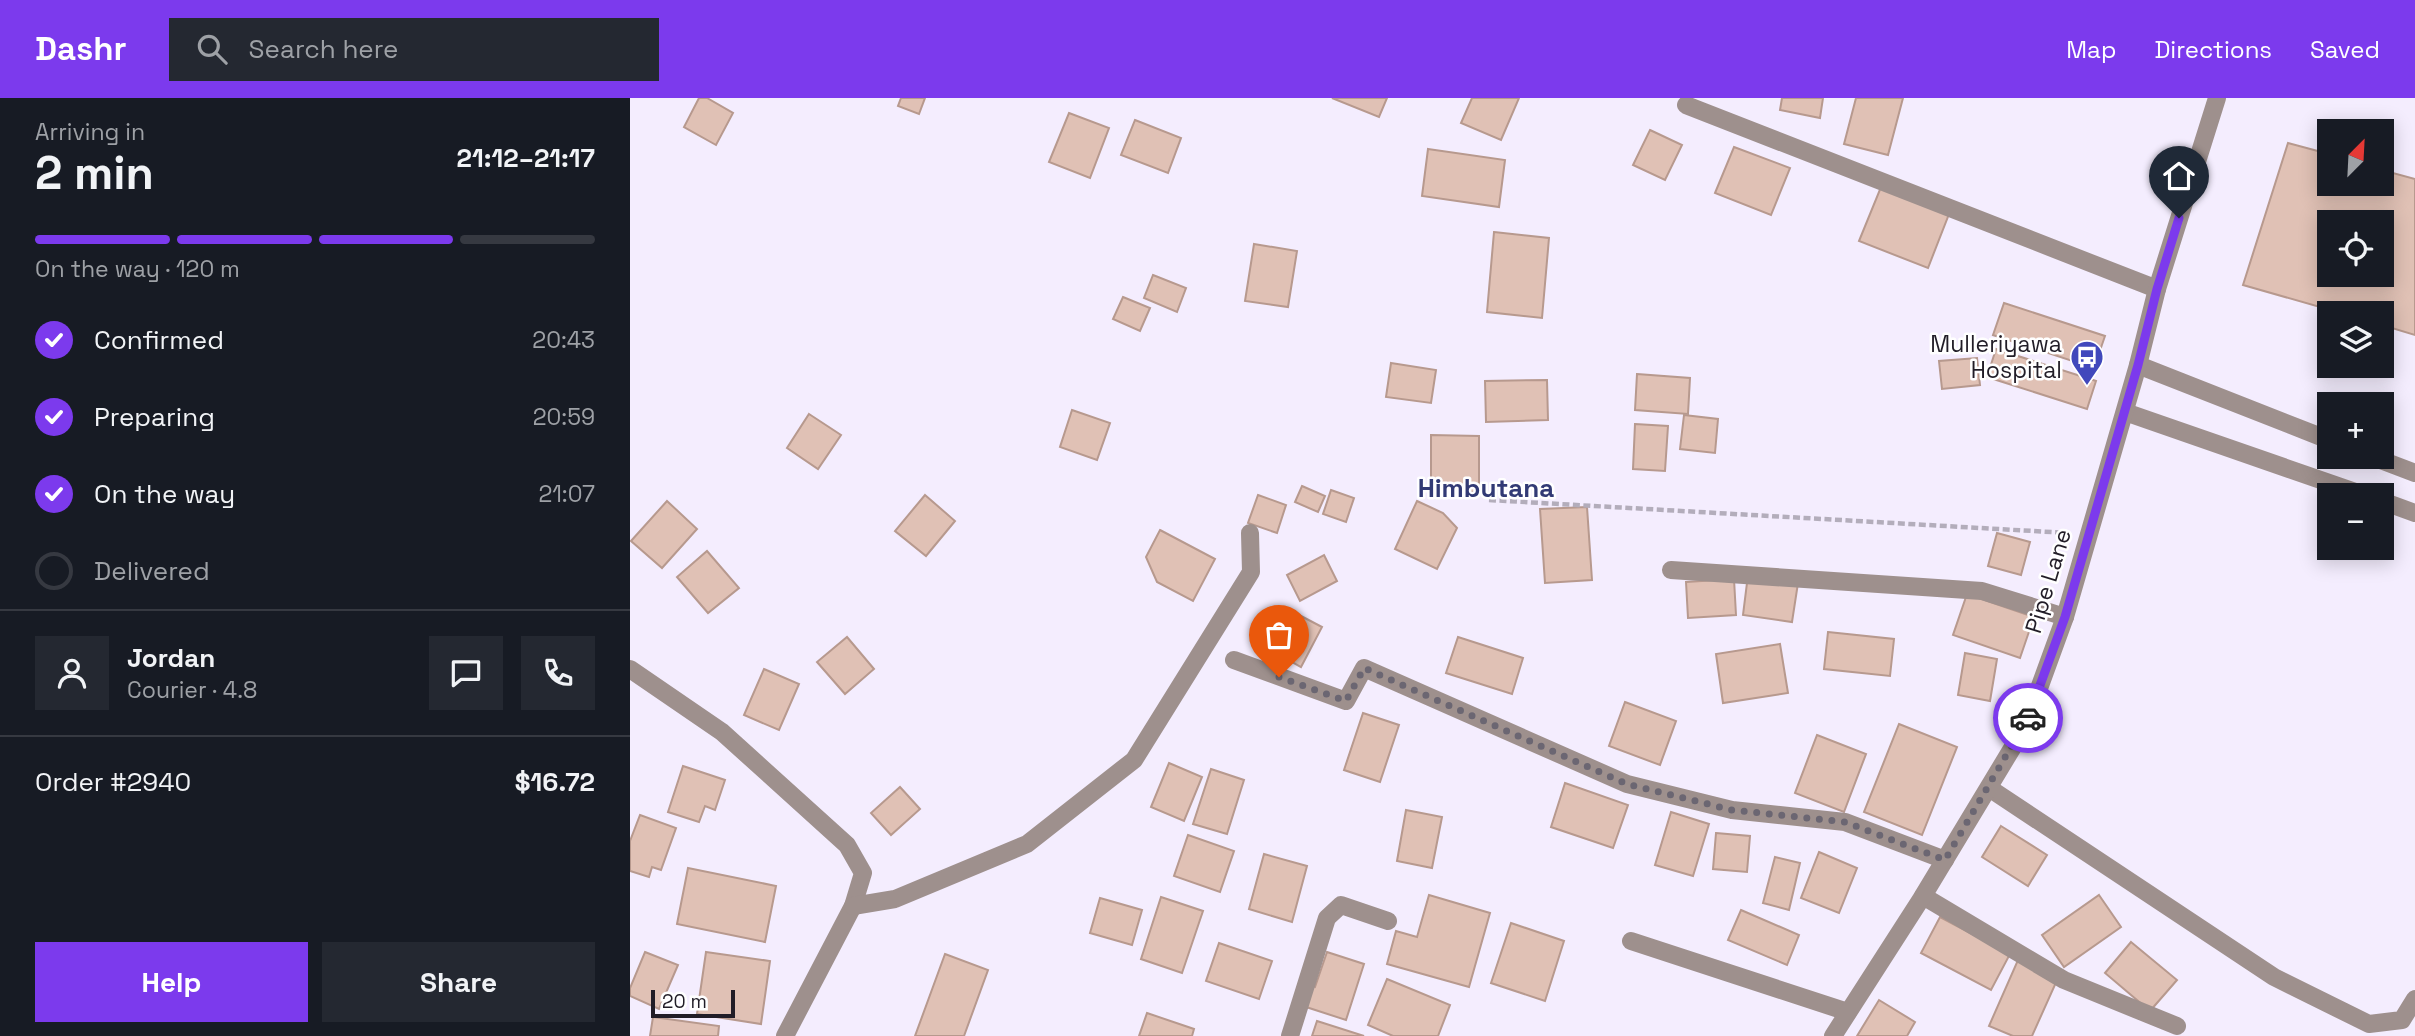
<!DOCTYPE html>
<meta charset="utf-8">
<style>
body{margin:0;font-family:"Space Grotesk",sans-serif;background:#242831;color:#f1f3f6;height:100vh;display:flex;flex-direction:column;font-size:26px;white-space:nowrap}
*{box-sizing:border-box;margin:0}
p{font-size:23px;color:#9ea1a6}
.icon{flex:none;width:38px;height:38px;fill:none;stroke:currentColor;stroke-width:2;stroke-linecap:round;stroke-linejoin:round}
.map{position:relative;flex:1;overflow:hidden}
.drawer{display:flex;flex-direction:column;background:#171b24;width:630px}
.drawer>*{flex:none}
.needle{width:46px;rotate:24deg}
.fabs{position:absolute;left:1687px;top:21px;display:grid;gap:14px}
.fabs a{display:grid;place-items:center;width:77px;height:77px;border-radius:0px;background:#171b24;box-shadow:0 4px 18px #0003;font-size:35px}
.scale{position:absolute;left:21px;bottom:18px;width:84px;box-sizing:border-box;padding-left:7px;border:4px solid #211d27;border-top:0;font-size:19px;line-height:24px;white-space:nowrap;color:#211d27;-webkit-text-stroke:5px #fff;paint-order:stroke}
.pin{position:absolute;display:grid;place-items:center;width:60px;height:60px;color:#fff;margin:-72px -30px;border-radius:50% 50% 50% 0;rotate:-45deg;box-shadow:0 0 7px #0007}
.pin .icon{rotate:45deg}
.courier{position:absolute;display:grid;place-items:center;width:70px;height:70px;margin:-35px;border:5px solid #7c3aed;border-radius:50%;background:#fff;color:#222;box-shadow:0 2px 9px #0007}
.head em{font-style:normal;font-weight:700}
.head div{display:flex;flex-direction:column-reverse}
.head{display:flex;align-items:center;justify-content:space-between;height:119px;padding:0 35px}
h1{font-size:46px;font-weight:700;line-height:52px}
.bar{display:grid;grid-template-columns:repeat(4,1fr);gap:10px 7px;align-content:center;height:84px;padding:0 35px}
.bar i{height:9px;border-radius:5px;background:#363941}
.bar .active{background:#7c3aed}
.bar p{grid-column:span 4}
.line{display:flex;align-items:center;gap:18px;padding:0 35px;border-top:2px solid #363941}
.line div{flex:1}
.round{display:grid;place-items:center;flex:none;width:74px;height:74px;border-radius:0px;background:#242831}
ol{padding:0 35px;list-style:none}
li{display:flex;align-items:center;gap:21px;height:77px}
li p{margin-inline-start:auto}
li .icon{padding:7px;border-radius:50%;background:#7c3aed;color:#fff;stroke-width:4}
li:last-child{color:#9ea1a6}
li i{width:38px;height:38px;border:4px solid #363941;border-radius:50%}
.button{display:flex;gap:14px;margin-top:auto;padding:14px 35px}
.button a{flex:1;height:80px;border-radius:0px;background:#7c3aed;color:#fff;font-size:28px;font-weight:700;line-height:80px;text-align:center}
.button a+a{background:#242831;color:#f1f3f6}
header{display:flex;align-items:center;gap:42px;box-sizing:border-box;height:98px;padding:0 35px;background:#7c3aed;color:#fff}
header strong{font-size:33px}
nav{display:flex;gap:38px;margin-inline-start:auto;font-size:24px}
.search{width:490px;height:63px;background:#242831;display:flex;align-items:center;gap:18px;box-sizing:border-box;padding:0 24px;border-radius:0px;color:#9ea1a6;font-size:26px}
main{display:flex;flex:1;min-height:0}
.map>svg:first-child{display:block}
</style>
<header>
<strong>Dashr</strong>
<div class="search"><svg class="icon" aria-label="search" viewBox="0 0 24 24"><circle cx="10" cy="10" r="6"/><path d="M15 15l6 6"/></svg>Search here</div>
<nav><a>Map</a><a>Directions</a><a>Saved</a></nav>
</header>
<main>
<section class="drawer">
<div class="head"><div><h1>2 min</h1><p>Arriving in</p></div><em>21:12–21:17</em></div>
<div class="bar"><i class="active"></i><i class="active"></i><i class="active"></i><i></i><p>On the way · 120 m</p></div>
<ol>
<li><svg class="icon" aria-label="check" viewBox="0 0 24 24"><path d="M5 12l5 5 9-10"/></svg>Confirmed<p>20:43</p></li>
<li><svg class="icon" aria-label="check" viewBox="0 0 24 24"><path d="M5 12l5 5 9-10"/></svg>Preparing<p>20:59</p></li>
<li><svg class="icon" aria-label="check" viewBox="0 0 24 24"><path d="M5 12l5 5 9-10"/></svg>On the way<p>21:07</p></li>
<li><i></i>Delivered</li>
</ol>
<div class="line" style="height:126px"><a class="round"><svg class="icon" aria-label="person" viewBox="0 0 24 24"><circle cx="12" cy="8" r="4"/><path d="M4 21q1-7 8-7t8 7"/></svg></a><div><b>Jordan</b><p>Courier · 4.8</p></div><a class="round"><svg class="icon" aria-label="chat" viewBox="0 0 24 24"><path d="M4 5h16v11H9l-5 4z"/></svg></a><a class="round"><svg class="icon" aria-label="phone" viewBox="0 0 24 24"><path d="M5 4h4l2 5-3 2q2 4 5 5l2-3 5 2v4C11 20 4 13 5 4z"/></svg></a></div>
<div class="line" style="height:91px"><div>Order #2940</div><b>$16.72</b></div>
<div class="button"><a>Help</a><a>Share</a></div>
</section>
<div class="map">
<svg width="1785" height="938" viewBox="0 0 1785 938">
<rect width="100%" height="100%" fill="#f4edfe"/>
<g fill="#e0c1b5" stroke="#b7998e" stroke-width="2" fill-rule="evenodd">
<polygon points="69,0 77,0 103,15 86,47 54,29"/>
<polygon points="271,0 295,0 289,16 268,8"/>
<polygon points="702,0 757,0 749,19"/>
<polygon points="842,0 889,0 871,42 831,25"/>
<polygon points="1152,0 1193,0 1190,20 1150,12"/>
<polygon points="1226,0 1273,0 1258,57 1214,46"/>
<polygon points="439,15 479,30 460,80 419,64"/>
<polygon points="505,22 551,40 538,75 491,57"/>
<polygon points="1020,32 1052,47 1035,82 1003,67"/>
<path d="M1658 45 1699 56V86H1752V72L1785 81V237L1752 227V215H1711L1613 187ZM1699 124H1752V177H1699Z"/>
<polygon points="1104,49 1160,70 1141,117 1085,95"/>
<polygon points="798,51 875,62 869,109 792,98"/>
<polygon points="1251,89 1319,116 1298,170 1229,143"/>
<polygon points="864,134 919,140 912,220 857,214"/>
<polygon points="624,146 667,153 658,209 615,203"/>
<polygon points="523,177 556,190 547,214 514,200"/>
<polygon points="493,199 520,210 510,233 483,221"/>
<polygon points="1374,205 1475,238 1464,270 1363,237"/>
<polygon points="1366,251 1466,283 1457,311 1357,279"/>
<polygon points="1347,260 1350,287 1312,291 1309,263"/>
<polygon points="761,265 806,272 801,305 756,299"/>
<polygon points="1007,276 1060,280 1058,316 1005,312"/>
<polygon points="917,282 918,322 856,324 855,283"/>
<polygon points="442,312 480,325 467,362 430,349"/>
<polygon points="179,316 211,337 188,371 157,350"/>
<polygon points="1054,317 1088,321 1085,355 1050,351"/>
<polygon points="1005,326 1038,328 1035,373 1003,371"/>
<polygon points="801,337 849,338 849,394 801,394"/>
<polygon points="672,388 695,398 688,414 665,404"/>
<polygon points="701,392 724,400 716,424 693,416"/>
<polygon points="295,397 325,423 296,458 265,433"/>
<polygon points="628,397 656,407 647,435 618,425"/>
<polygon points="37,403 67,431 32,470 1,443"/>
<polygon points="787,403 813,415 827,430 807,471 765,451"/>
<polygon points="957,409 962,482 915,485 910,411"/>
<polygon points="530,432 585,461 563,503 527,484 516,459"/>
<polygon points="1367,435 1400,444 1391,477 1358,468"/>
<polygon points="77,453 109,490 78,515 47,479"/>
<polygon points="694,457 707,483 670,503 657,477"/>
<polygon points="1118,477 1168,485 1162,524 1113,517"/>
<polygon points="1104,481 1106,517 1058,520 1056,484"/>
<polygon points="1337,496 1404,519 1390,560 1323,537"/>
<polygon points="654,509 692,529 671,569 632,547"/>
<polygon points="1198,534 1264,541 1260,578 1194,571"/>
<polygon points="217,539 244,571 215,596 187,564"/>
<polygon points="828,539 893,560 882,596 816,575"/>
<polygon points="1150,546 1158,595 1093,605 1086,556"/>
<polygon points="1335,555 1367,561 1360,603 1328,597"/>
<polygon points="134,571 169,586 149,632 114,617"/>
<polygon points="995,604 1046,623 1030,667 979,648"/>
<polygon points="733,615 769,627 750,684 714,672"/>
<polygon points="1269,626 1327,649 1292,737 1234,714"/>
<polygon points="1187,637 1236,656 1214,714 1165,695"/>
<polygon points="539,665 572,679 554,723 521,709"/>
<polygon points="53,668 95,682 85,712 75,708 69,724 38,714"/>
<polygon points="581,671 614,682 597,736 563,726"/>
<polygon points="935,685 998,707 983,750 921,729"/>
<polygon points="270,689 290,711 261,737 241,715"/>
<polygon points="776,712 812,719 802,770 767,763"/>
<polygon points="1041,714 1079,726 1063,778 1025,767"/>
<polygon points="10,717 46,730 31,772 22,769 19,779 0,773 0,743"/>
<polygon points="1371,728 1417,757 1398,788 1352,759"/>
<polygon points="1086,735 1120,738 1117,774 1083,771"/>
<polygon points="558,737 604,753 590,794 544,778"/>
<polygon points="1189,754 1227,770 1209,815 1171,800"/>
<polygon points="634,756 677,768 662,824 619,811"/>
<polygon points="1145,759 1170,765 1159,812 1133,805"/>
<polygon points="58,770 146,788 135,844 47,826"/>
<polygon points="799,797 860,815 839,889 757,866 766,833 787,839"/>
<polygon points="1469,797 1491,829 1434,869 1412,837"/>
<polygon points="531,799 573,813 552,875 511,861"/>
<polygon points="470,800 512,812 502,847 460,835"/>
<polygon points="1111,812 1169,837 1157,867 1098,842"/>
<polygon points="1310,819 1380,856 1361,892 1291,855"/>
<polygon points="881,825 934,843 915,903 861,885"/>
<polygon points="1501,844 1547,882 1520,913 1475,875"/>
<polygon points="589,845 642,863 629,901 576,883"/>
<polygon points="15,854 48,867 29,911 0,898 0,890"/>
<polygon points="76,854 140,863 131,926 67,916"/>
<polygon points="697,854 734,866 716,922 670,907 678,886 685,889"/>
<polygon points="315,856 358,872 334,938 285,938"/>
<polygon points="1388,862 1428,880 1402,938 1383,938 1359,928"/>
<polygon points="757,881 820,907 808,938 763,938 738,927"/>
<polygon points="1249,902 1285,924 1277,938 1227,938"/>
<polygon points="517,915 564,931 562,938 509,938"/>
<polygon points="23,919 89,928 88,938 20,938"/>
<polygon points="687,923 734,938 682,938"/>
</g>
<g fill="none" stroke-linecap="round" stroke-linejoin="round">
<polyline stroke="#b3adbb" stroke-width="4.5" stroke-dasharray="7 3.5" stroke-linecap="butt" points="859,402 1438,435"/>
<g stroke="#9e908d" stroke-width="18">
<polyline points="1056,7 1527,191"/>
<polyline points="1508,267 1699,342"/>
<polyline points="1495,314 1734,397"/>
<polyline points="1743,359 1785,375"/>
<polyline points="1752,403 1785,415"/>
<polyline points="1041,472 1352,493 1435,519"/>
<polyline points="604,562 716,603 734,570 997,686 1102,712 1215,724 1315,762"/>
<polyline points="0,571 92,634 217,747 233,775 223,808 155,938"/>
<polyline points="1359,690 1644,879 1739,926 1772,922 1785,901"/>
<polyline points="1293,798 1434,882 1547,928"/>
<polyline points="223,808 265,801 397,746 504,662 621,474 620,435"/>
<polyline points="1001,843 1218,914"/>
<polyline points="660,938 697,820 711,807 758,823"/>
<polyline points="1203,938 1293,798 1395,629 1435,519 1508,267 1527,191 1587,0"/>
</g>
</g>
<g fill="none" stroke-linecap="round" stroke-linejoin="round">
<polyline stroke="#6b6672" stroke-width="7" stroke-dasharray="0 12.6" points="649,579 716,603 734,570 997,686 1102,712 1215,724 1315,762 1398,620"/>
<polyline stroke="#7c3aed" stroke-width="9" points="1398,620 1435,519 1508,267 1527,191 1549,120"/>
</g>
<defs>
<symbol id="bus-pin" viewBox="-11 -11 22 30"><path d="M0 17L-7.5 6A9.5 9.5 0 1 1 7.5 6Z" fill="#4148bc" stroke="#fff"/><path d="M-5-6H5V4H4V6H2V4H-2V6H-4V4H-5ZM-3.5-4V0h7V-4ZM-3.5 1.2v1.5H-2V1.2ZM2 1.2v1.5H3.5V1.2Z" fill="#fff"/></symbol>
</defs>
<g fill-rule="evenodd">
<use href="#bus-pin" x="1438" y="240" width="38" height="52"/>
</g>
<g text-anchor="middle" stroke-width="5" stroke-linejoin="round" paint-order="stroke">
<g font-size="23" fill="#211d27" stroke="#fff" text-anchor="end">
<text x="1432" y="254">Mulleriyawa<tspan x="1432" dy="26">Hospital</tspan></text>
</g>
<g font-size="23" fill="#211d27" stroke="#fff">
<text transform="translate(1418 483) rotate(-73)" y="8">Pipe Lane</text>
</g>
<g font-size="26" font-weight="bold" fill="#323a75" stroke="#fff">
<text x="856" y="399">Himbutana</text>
</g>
</g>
</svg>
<div class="fabs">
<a><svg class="needle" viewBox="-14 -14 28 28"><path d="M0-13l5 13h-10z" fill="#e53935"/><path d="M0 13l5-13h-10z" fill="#9ea1a6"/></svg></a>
<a><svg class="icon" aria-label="locate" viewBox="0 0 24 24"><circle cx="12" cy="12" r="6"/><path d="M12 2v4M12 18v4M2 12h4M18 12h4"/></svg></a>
<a><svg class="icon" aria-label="layers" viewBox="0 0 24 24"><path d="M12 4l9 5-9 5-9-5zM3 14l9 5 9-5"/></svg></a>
<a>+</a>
<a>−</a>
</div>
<div class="scale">20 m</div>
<div class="pin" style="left:649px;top:579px;background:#ea580c"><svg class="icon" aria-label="bag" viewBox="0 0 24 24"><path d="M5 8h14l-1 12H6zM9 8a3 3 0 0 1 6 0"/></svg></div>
<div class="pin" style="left:1549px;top:120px;background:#1f2937"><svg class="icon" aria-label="home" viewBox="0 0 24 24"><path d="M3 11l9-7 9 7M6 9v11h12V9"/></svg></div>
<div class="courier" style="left:1398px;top:620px"><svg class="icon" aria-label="car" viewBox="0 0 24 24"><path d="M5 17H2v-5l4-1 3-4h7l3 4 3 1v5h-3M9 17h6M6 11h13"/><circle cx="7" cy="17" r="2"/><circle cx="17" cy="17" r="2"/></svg></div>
</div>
</main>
